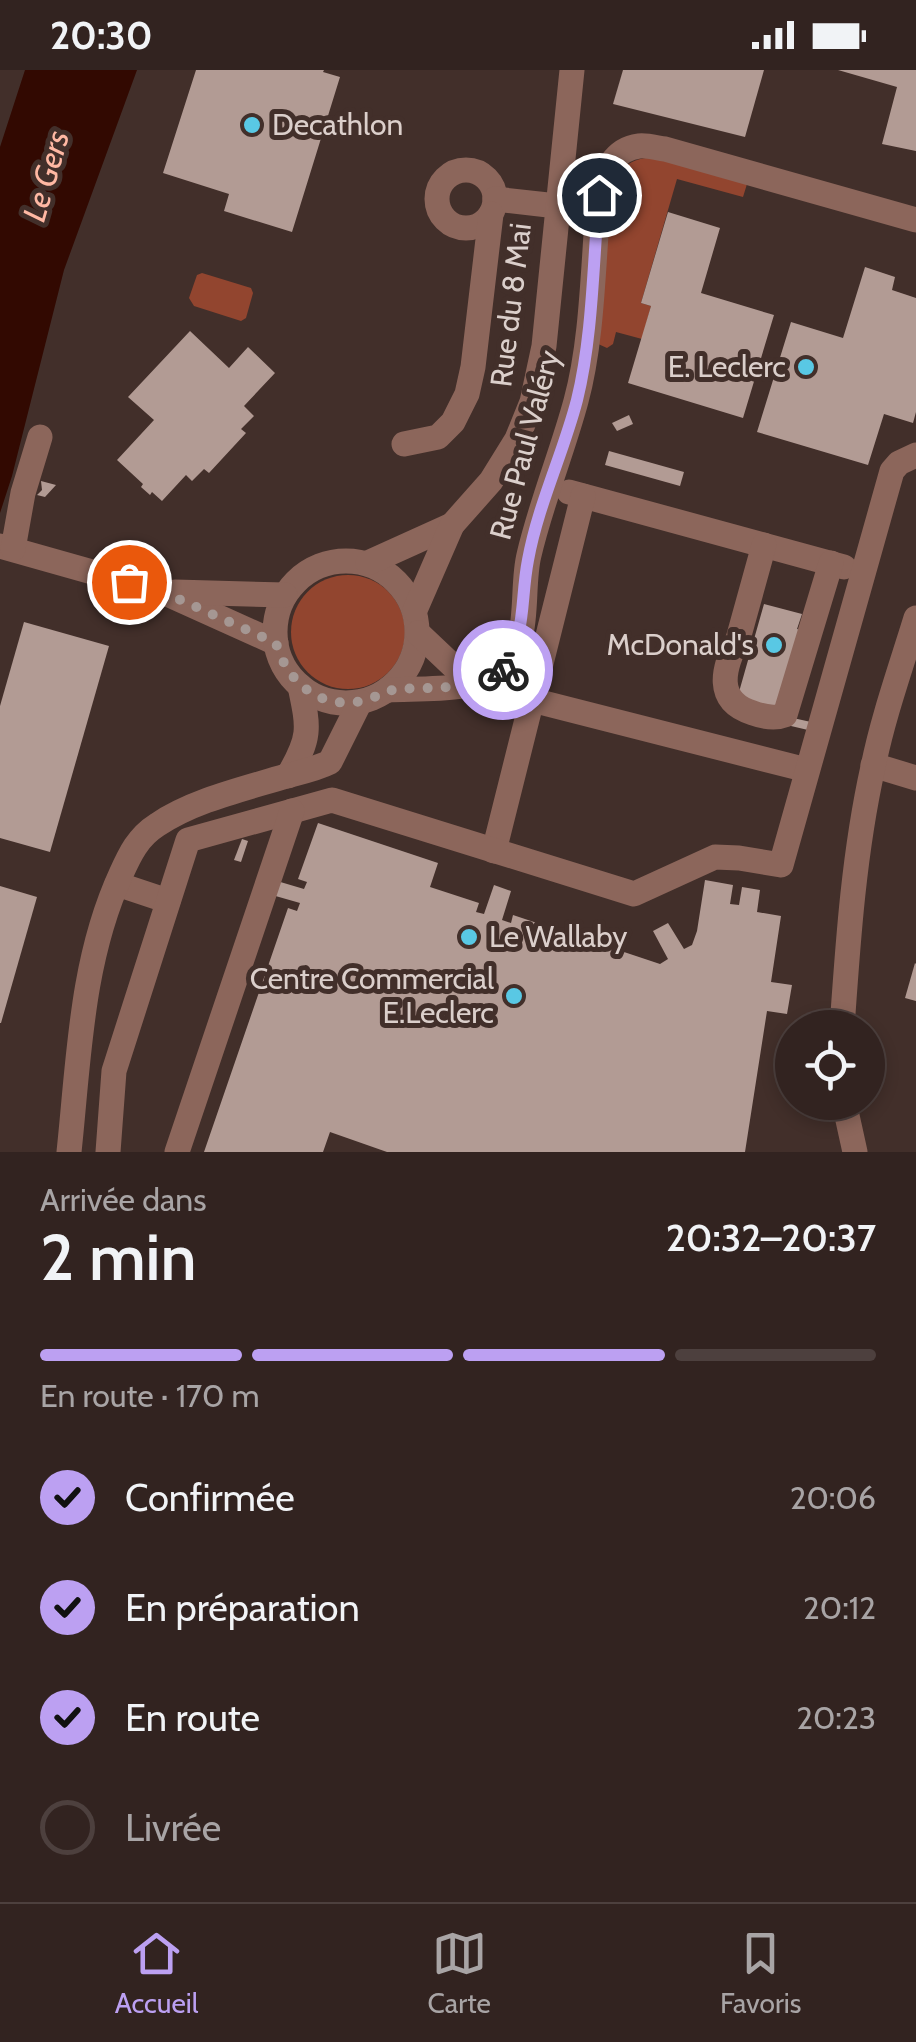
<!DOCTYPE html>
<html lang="fr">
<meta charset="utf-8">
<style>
body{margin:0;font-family:Cabin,sans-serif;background:#3a2b29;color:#f1f3f6;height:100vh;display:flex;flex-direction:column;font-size:38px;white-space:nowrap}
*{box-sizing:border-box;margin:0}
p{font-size:32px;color:#a8a4a5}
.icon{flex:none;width:55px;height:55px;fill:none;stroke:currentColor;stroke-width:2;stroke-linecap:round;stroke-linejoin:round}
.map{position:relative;height:1082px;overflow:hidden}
.panel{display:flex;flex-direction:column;background:#322320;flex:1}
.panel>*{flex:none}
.tools{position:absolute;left:775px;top:940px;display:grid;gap:20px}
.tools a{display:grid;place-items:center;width:110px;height:110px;border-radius:50%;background:#322320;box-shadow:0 5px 15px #0003,0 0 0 2px #4d403e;font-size:50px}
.pin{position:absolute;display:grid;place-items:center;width:85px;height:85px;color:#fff;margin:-42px;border:5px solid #fff;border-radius:50%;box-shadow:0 2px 10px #0007}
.courier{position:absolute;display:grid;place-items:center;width:100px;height:100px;margin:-50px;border:8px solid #bca0f2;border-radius:50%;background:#fff;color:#222;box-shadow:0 2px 12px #0007}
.headline em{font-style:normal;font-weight:600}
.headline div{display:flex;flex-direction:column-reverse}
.headline{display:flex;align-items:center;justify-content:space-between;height:170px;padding:0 40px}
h1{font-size:65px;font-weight:600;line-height:75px}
.bar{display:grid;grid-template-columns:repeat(4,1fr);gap:15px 10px;align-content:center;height:120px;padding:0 40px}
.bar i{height:12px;border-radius:8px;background:#4d403e}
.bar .active{background:#bca0f2}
.bar p{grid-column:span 4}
ol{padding:0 40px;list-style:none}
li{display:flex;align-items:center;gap:30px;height:110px}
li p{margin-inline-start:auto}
li .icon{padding:10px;border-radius:50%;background:#bca0f2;color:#111;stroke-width:4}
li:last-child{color:#a8a4a5}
li i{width:55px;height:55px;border:5px solid #4d403e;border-radius:50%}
.status{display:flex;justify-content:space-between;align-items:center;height:70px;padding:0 50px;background:#322320;direction:ltr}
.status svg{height:28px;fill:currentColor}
.dock{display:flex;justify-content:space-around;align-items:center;height:140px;border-top:2px solid #4d403e;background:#322320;font-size:28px;color:#a8a4a5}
.dock a{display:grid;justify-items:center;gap:5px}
.dock .active{color:#bca0f2}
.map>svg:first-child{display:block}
</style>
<div class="status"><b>20:30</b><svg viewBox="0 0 49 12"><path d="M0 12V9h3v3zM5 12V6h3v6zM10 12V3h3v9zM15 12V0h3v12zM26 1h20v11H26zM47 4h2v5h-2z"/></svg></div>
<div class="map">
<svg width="916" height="1082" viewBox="0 0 916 1082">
<rect width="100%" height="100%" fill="#422f2a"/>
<g fill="#92452f">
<path d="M656 87 747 114 743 127 677 109 641 233 651 236 642 269 616 262 613 274 607 278 596 273 612 114C623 94 633 88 656 87Z"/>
<polygon points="202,203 251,218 253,223 246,248 241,251 194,236 189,228 197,205"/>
<circle cx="348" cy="562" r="57"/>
</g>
<polygon fill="#320901" points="25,0 137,0 64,200 12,406 0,443 0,77"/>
<g fill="#b29b94">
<polygon points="196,0 324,0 323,2 340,7 292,162 224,141 229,124 163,103"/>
<polygon points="623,0 764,0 745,67 613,34"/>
<polygon points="838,0 916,0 916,81 882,74 897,17"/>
<polygon points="668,142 720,158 701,223 774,245 743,348 628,313 651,236 641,233"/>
<polygon points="865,197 895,207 892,220 916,228 916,342 913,353 884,344 868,395 757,362 791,252 843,268"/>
<polygon points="190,261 229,298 248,277 275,303 244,336 254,346 241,359 246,363 209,403 204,399 192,411 186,405 162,431 152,422 150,425 141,417 143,414 117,390 154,350 128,327"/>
<polygon points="629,345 633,354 617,361 612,353"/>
<polygon points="609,381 684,402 680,416 605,395"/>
<polygon points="41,411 56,415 45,427 37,425 42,420"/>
<polygon points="764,534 802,544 797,559 801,560 774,640 737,629"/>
<polygon points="24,552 109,576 50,782 0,768 0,636"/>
<polygon points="793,648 811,652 808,660 791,656"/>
<polygon points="318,753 438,793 430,817 479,833 476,842 484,844 494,815 511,821 502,850 511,853 513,845 660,894 668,889 653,861 668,853 684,879 692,875 697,861 705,810 733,815 730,834 739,835 742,817 760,820 757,842 781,846 771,912 792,915 787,944 767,941 745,1082 387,1082 330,1062 323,1082 204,1082 288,838 297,841 300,833 272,825 277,811 304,819 307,812 298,809"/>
<polygon points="242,769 248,771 241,792 234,790"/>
<polygon points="0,816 37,827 1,953 0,953"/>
<polygon points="915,893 916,894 916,931 905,928"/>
</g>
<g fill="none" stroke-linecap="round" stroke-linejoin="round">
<g stroke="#8c665b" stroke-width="25">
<circle cx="466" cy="129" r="29"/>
<polyline points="495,129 557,136"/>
<polyline points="404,374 438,367 453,352 467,324 473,297 491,144"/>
<polyline points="569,422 844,497"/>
<path d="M764 475 738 569C723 598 714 631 753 643 764 647 775 649 785 645L831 493"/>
<polyline points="0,476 163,522 276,573"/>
<polyline points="13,479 23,423 40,367"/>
<circle cx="346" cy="562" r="71"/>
<polyline points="368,493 452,455"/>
<polyline points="175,522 285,525"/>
<polyline points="415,540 452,455 491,411 517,369 532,332 544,276 572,0"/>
<polyline points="418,563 473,615 807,700"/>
<path d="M388 620C420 618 476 622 500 602 533 575 520 521 529 485 541 433 562 383 576 331 593 269 593 190 599 125 603 103 614 79 639 76 647 75 657 78 665 79L916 150"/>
<polyline points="873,695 916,708"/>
<path d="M288 706C311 667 309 659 300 616"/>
<polyline points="494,781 583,426"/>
<polyline points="117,814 168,831"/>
<path d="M842 958C848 871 854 782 873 697 883 647 901 597 916 548"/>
<polyline points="844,1032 855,1082"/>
<path d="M69 1082C79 988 81 891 121 804 130 784 138 767 157 755 194 730 244 719 286 706 301 702 316 699 330 692L360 632"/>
<polyline points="108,1082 114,1001 188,770 332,730 634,824 715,787 739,788 781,795 892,401 899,393 916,385"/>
<polyline points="177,1082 292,741"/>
</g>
</g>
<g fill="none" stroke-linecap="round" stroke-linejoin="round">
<path stroke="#a59793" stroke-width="10" stroke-dasharray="0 18" d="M129 512 163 522 276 573C287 612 320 640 362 631 376 628 385 620 399 619 434 617 473 621 503 600"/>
<path stroke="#bca0f2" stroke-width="12" d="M503 600C527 562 520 531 528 490 538 435 563 384 577 330 593 265 593 191 599 125"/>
</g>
<g fill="#59c8e4" stroke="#422f2a" stroke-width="4">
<circle cx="252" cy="55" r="10"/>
<circle cx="806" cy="297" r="10"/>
<circle cx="774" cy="575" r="10"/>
<circle cx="469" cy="867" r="10"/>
<circle cx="514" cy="926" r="10"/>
</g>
<g text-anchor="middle" stroke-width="10" stroke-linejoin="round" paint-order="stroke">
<g font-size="30" fill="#dbcfcb" stroke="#422f2a" text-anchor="end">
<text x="272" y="65" text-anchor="start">Decathlon</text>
<text x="786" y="307">E. Leclerc</text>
<text x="754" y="585">McDonald's</text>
<text x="489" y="877" text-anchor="start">Le Wallaby</text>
<text x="494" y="919">Centre Commercial<tspan x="494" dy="34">E.Leclerc</tspan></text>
</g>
<g font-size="30" fill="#dbcfcb" stroke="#422f2a">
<text transform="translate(511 235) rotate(-83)" y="10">Rue du 8 Mai</text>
<text transform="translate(525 375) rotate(-75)" y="10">Rue Paul Valéry</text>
</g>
<g font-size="32" font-style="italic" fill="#ffb8a3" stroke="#422f2a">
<text transform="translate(46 106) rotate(-74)" y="11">Le Gers</text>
</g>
</g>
</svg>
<div class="tools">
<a><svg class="icon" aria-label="locate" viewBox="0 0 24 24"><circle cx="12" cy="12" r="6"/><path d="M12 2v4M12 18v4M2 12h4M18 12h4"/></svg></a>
</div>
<div class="pin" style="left:129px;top:512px;background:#ea580c"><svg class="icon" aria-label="bag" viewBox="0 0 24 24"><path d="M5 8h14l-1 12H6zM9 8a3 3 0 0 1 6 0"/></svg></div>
<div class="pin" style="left:599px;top:125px;background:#1f2937"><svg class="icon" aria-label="home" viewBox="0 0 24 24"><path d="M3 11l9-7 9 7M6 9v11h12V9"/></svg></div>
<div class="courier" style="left:503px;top:600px"><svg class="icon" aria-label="bike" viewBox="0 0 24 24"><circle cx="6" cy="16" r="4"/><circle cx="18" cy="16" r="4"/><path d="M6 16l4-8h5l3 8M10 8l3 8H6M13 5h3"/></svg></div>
</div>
<section class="panel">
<div class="headline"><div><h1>2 min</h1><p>Arrivée dans</p></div><em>20:32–20:37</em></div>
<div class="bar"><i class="active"></i><i class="active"></i><i class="active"></i><i></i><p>En route · 170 m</p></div>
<ol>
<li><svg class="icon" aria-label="check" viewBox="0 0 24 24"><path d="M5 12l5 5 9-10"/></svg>Confirmée<p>20:06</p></li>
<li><svg class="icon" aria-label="check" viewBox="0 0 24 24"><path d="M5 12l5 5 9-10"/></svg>En préparation<p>20:12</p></li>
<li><svg class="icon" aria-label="check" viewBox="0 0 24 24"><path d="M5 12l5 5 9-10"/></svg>En route<p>20:23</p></li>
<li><i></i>Livrée</li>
</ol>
</section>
<nav class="dock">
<a class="active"><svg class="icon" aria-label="home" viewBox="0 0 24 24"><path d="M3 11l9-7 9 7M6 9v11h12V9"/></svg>Accueil</a>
<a><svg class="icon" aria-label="map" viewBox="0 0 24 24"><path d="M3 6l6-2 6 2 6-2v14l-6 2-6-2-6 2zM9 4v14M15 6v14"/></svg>Carte</a>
<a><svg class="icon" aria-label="saved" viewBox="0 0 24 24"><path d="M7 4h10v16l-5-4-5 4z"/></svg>Favoris</a>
</nav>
